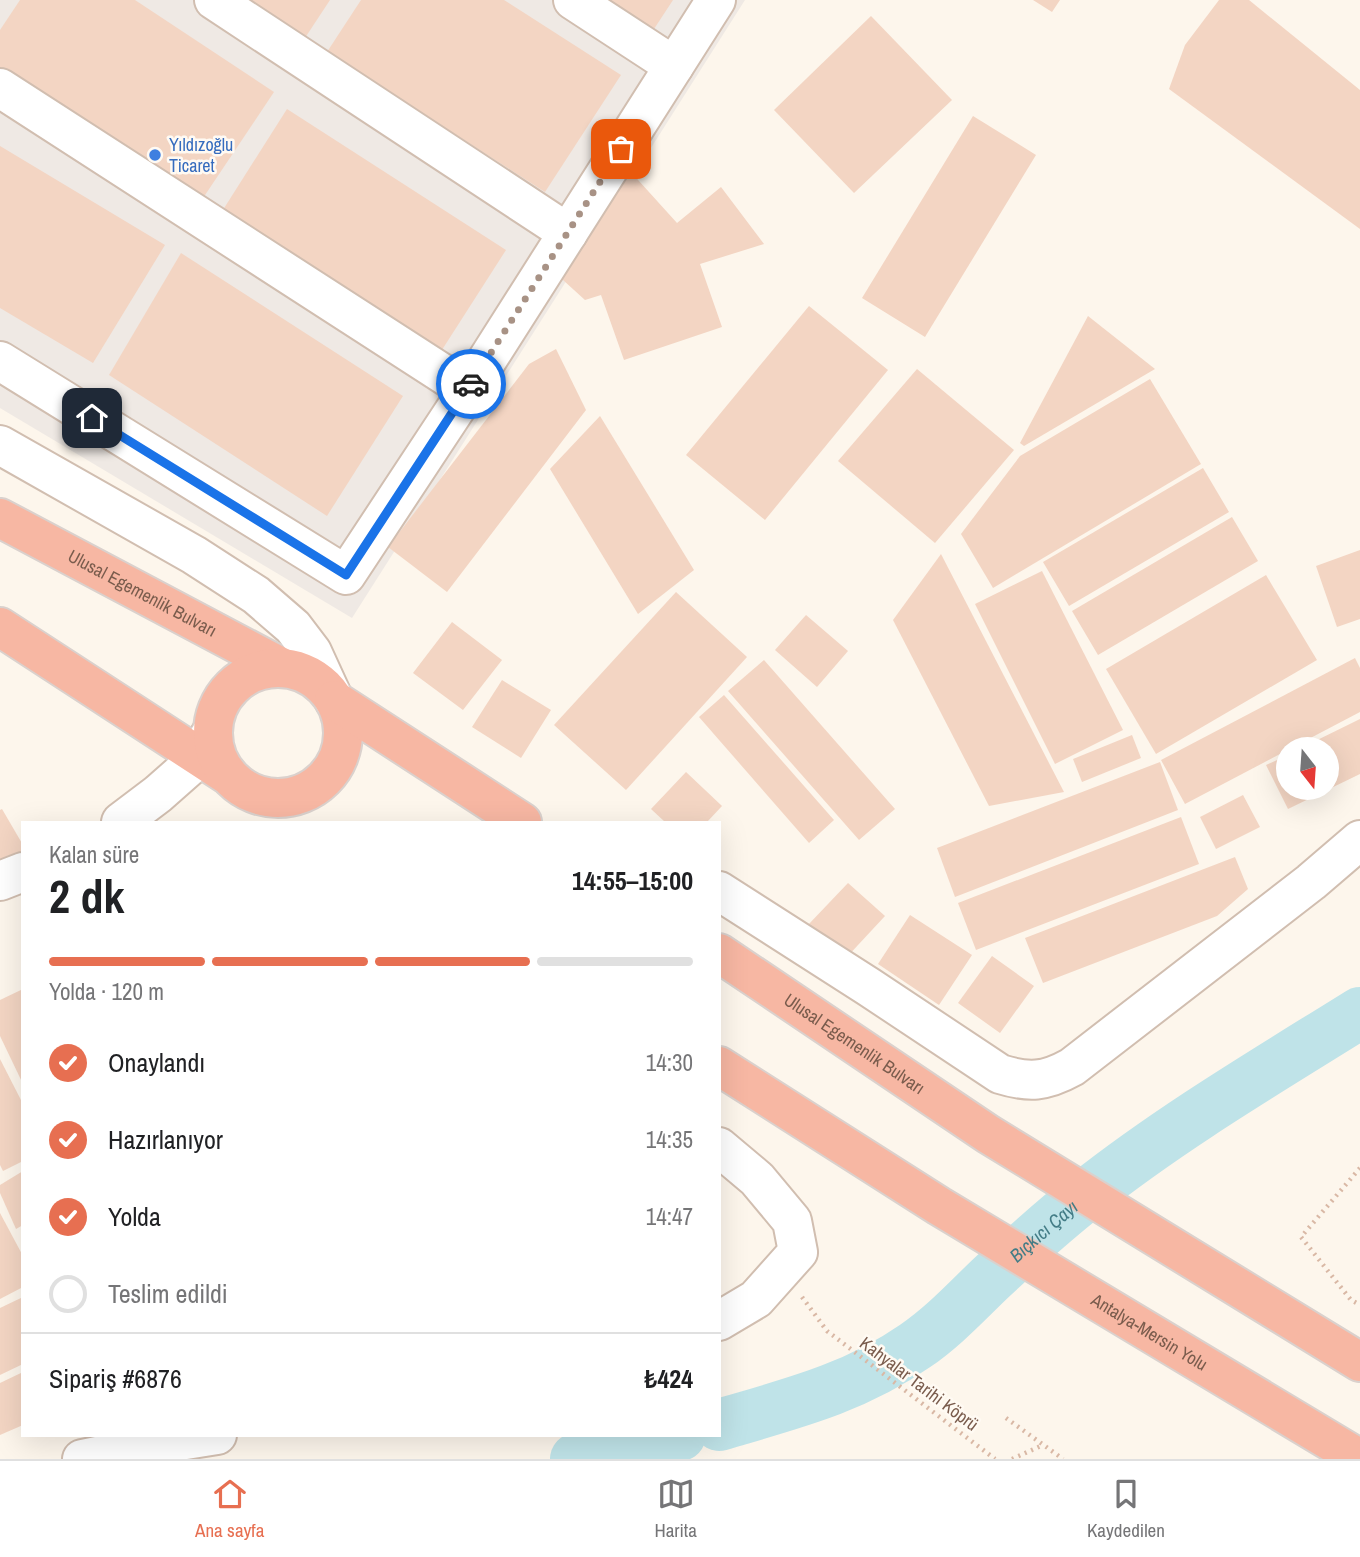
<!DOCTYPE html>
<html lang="tr">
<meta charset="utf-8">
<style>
body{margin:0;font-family:"Archivo Narrow",sans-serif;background:#f2f2f2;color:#202124;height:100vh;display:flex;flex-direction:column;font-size:26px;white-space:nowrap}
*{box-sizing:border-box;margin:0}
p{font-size:23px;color:#757577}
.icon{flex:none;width:38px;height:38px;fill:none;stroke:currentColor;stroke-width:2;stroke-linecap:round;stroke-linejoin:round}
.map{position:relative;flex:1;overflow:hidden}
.panel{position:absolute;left:21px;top:821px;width:700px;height:616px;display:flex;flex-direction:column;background:#fff;border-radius:0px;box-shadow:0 7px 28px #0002}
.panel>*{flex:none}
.needle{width:46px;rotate:163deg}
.tools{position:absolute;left:1276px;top:737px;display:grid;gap:14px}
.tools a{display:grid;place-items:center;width:63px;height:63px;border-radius:50%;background:#fff;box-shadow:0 7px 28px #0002;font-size:35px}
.pin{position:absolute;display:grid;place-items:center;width:60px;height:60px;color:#fff;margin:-30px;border-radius:14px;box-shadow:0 4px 10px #0006}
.courier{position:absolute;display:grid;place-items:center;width:70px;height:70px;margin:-35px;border:5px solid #1a73e8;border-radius:50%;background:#fff;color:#222;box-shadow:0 2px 9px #0007}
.head em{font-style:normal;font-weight:700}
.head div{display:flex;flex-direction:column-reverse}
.head{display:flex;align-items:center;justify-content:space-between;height:119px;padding:0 28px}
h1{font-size:46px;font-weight:700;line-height:52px}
.bar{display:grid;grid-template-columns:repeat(4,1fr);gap:10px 7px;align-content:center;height:84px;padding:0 28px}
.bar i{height:9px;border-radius:5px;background:#e0e0e0}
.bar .active{background:#e76f51}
.bar p{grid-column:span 4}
.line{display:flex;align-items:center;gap:18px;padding:0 28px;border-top:2px solid #e0e0e0}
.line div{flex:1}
ol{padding:0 28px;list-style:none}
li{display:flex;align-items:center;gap:21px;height:77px}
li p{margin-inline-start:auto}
li .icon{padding:7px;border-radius:50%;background:#e76f51;color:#fff;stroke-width:4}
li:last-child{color:#757577}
li i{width:38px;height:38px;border:4px solid #e0e0e0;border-radius:50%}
.tabs{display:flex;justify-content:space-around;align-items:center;height:98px;border-top:2px solid #e0e0e0;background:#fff;font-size:19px;color:#757577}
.tabs a{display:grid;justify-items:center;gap:4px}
.tabs .active{color:#e76f51}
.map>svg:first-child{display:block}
</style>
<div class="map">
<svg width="1360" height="1459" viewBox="0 0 1360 1459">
<rect width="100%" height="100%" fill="#fdf6ec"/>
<polygon fill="#efe9e4" points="0,0 745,0 352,618 0,408"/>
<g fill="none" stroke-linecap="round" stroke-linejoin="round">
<g stroke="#bfe3e8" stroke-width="52">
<path id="s1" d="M719 1425C790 1404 853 1389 915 1346 943 1327 966 1302 990 1279 1021 1250 1053 1221 1086 1195 1172 1127 1267 1071 1360 1013"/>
<polyline points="576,1459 680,1435"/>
</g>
</g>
<g fill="#f3d5c3">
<polygon points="20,0 135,0 274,92 193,213 0,85 0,30"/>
<polygon points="233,0 330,0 301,44"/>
<polygon points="361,0 504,0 621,75 545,192 327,52"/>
<polygon points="609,0 673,0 654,29"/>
<polygon points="1033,0 1060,0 1052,12"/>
<polygon points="1219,0 1249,0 1360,90 1360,229 1169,89 1185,45"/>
<polygon points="871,16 952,100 854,193 774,110"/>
<polygon points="287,109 506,250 440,353 221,213"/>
<polygon points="973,116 1036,155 925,337 862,298"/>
<polygon points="0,146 165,245 93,363 0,308"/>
<polygon points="620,160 677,223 721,187 764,244 700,264 722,327 624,360 601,295 585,300 552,270"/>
<polygon points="181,253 403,396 327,516 109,375"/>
<polygon points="809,306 888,370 765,520 686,455"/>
<polygon points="1088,316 1155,369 1024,446 1020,443"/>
<polygon points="556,349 586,410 447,592 388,547 529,364"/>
<polygon points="917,369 1014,450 935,543 838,461"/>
<polygon points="1150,379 1201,464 993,588 961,534 1020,456"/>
<polygon points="600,416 694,570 638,614 550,469"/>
<polygon points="1203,468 1229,512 1069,606 1043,562"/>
<polygon points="1232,517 1258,561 1098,655 1072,611"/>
<polygon points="1360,550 1360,619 1337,627 1316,566"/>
<polygon points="941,554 1064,792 989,806 893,620"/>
<polygon points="1042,571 1123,730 1055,764 975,604"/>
<polygon points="1266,575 1317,660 1156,754 1106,669"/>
<polygon points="676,592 747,657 626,790 554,725"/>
<polygon points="806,615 848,651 817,687 775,650"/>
<polygon points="452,622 502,660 463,710 413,673"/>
<polygon points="1355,658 1360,668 1360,712 1185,804 1161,760"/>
<polygon points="764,660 895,809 859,840 728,691"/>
<polygon points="502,680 551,710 521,758 472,727"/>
<polygon points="724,695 834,820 809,843 699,717"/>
<polygon points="1360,719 1360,774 1288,809 1266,765 1288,755 1288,788 1326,788 1326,749 1299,749"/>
<polygon points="1132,735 1141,758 1082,782 1073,759"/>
<polygon points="1160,762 1178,810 955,897 937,848"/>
<polygon points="686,772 722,806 707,822 665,822 651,809"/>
<polygon points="1243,795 1260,827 1216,849 1200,817"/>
<polygon points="2,809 23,845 23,856 0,869 0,810"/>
<polygon points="1181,817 1199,864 976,950 958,903"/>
<polygon points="1235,857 1248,889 1217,916 1043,983 1025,938"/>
<polygon points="848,883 885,916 845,959 808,925"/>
<polygon points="910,915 972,955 939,1005 878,964"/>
<polygon points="992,956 1034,986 1000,1033 958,1003"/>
<polygon points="23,989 23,1084 0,1036 0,1000"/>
<polygon points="0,1059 23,1104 23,1161 3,1171 0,1165"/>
<polygon points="23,1171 23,1225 16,1229 0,1193 0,1185"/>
<polygon points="0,1213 23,1256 23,1287 0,1299"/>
<polygon points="23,1297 23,1364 0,1375 0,1308"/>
<polygon points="23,1372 23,1425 0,1435 0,1383"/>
</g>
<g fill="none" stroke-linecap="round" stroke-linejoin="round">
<defs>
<g id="minor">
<polyline points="214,0 568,233"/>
<polyline points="573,0 674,66"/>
<polyline points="0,88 468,390"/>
<polyline points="0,361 346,575 468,390 716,0"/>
<polyline points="0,445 194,555 256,595 293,627 312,652 334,700"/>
<polyline points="121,822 158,794 192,764 212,732"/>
<polyline points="0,881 23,872"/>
<path d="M719 891 869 987 1000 1074C1029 1083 1045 1082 1072 1067L1311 882 1360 840"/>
<polyline points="719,1147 757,1179 792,1221 798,1252 756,1299 719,1321"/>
<polyline points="82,1459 135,1448 217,1435"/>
</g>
<g id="highway">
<path id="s2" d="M0 518 283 668"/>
<polyline points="0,627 226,774"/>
<circle cx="278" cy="733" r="65"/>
<polyline points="334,700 522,822"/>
<path id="s3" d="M719 953 988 1134 1360 1362"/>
<path id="s4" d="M719 1066 939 1206 1360 1459"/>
</g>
</defs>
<use href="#minor" stroke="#d1beb0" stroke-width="42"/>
<use href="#highway" stroke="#dad1cd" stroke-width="42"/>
<g stroke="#d9b8a5" stroke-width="4.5" stroke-dasharray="2 5" stroke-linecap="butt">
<polyline points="1360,1168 1301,1237 1351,1300 1360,1305"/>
<polyline points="802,1297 827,1331 995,1459"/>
<polyline points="1006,1418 1063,1459"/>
<polyline points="1012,1459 1043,1445"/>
</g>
<use href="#minor" stroke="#fff" stroke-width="38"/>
<use href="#highway" stroke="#f7b7a3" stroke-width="38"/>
</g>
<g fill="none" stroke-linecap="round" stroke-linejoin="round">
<polyline stroke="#a89285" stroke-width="7" stroke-dasharray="0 12.6" points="471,384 621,149"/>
<polyline stroke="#1a73e8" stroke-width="9" points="92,418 346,575 471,384"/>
</g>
<circle fill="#3f7fe0" stroke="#fffaf3" stroke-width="2.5" cx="155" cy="155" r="7"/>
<g text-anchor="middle" stroke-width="5" stroke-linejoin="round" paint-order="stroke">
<g font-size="18" fill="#366cbe" stroke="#fffaf3" text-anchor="start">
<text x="169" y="151">Yıldızoğlu<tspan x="169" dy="21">Ticaret</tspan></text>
</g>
<g font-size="18" fill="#7a5c4d" stroke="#fffaf3">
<text dy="6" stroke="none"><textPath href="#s2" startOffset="161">Ulusal Egemenlik Bulvarı</textPath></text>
<text dy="6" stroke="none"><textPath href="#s3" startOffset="163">Ulusal Egemenlik Bulvarı</textPath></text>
<text dy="6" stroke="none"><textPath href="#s4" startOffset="506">Antalya-Mersin Yolu</textPath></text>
<text transform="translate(919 1384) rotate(37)" y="6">Kahyalar Tarihi Köprü</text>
</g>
<g font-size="19" font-style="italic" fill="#437c86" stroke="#fffaf3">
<text dy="7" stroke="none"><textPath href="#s1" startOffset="385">Bıçkıcı Çayı</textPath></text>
</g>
</g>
</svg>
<div class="tools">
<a><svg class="needle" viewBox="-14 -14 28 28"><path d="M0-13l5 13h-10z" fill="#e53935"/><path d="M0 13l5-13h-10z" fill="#757577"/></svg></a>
</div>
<div class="pin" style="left:621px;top:149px;background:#ea580c"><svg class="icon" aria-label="bag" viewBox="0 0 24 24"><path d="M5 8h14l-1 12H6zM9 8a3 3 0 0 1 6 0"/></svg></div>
<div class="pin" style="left:92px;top:418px;background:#1f2937"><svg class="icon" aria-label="home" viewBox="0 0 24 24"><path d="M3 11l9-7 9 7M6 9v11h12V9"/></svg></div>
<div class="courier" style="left:471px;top:384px"><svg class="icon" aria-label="car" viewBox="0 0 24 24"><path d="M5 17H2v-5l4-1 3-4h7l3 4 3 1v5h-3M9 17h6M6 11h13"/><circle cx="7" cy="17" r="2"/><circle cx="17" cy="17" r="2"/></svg></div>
<section class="panel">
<div class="head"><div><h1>2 dk</h1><p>Kalan süre</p></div><em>14:55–15:00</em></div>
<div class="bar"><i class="active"></i><i class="active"></i><i class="active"></i><i></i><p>Yolda · 120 m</p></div>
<ol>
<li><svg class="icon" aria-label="check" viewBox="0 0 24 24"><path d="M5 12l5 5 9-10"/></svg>Onaylandı<p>14:30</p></li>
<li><svg class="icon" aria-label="check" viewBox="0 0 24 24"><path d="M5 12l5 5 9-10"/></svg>Hazırlanıyor<p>14:35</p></li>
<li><svg class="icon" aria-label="check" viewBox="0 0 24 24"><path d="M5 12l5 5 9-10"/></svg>Yolda<p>14:47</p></li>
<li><i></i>Teslim edildi</li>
</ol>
<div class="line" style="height:91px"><div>Sipariş #6876</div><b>₺424</b></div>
</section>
</div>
<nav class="tabs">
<a class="active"><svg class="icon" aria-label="home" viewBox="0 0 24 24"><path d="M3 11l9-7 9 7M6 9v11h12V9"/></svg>Ana sayfa</a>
<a><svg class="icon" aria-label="map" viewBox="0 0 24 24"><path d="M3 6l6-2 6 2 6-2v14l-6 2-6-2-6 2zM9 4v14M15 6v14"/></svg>Harita</a>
<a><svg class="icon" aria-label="saved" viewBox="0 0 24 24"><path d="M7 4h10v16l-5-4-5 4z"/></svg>Kaydedilen</a>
</nav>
